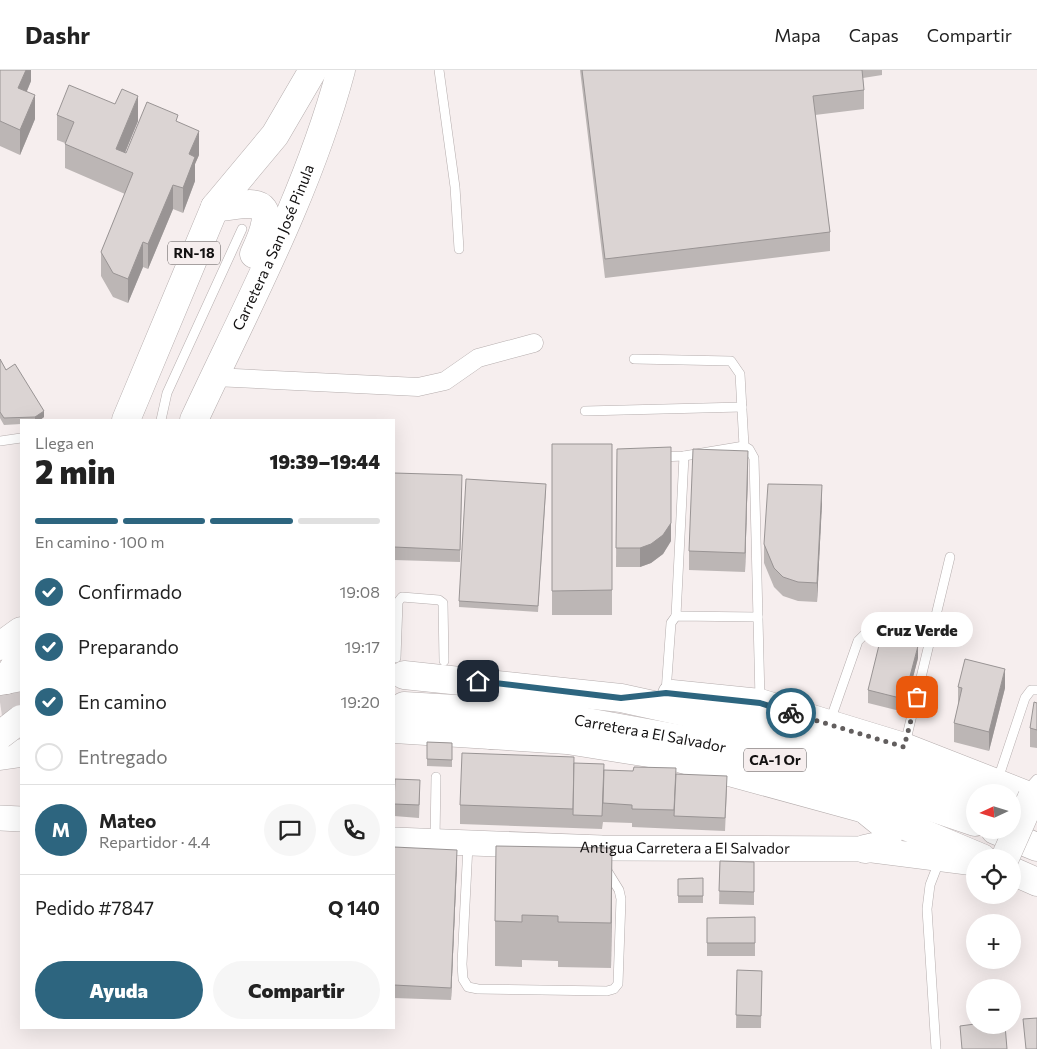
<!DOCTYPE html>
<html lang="es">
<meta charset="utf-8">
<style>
body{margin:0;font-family:Commissioner,sans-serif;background:#f6f6f6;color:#222;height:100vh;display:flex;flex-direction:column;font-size:19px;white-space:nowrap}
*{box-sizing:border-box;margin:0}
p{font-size:16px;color:#767676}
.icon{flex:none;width:28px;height:28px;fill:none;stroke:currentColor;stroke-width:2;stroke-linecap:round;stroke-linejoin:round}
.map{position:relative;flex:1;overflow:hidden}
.details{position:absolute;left:20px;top:349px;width:375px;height:610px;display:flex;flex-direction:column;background:#fff;border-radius:0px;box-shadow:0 5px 20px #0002}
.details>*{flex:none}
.needle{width:32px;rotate:266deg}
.buttons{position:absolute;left:966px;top:714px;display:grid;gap:10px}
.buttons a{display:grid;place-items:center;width:55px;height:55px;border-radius:50%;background:#fff;box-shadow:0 5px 20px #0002;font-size:25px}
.pin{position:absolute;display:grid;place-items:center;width:42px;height:42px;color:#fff;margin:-21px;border-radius:10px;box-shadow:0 2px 8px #0006}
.courier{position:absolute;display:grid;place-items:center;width:50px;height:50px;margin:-25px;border:4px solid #2d657f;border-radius:50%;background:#fff;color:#222;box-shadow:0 1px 6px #0007}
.bubble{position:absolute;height:35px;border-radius:18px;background:#fff;box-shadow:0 5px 20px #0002;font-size:16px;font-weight:800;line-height:35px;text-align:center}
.summary em{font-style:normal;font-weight:800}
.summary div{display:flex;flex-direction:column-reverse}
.summary{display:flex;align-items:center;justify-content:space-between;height:85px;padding:0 15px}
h1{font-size:32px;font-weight:800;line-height:38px}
.bar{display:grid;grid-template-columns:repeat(4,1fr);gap:8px 5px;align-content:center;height:60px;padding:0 15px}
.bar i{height:6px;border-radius:4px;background:#e0e0e0}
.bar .active{background:#2d657f}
.bar p{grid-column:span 4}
.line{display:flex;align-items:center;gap:12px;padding:0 15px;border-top:1px solid #e0e0e0}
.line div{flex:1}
.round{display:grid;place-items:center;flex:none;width:52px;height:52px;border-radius:26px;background:#f6f6f6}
ol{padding:0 15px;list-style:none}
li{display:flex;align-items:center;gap:15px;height:55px}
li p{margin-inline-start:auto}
li .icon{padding:5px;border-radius:50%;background:#2d657f;color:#fff;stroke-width:4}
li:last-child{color:#767676}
li i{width:28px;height:28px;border:2px solid #e0e0e0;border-radius:50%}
.action{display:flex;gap:10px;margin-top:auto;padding:10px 15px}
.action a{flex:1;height:58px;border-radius:30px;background:#2d657f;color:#fff;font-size:20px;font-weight:800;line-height:58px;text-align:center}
.action a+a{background:#f6f6f6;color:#222}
header{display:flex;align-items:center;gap:30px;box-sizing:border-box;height:70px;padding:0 25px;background:#fff;border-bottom:1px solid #e0e0e0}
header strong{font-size:24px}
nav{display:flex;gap:28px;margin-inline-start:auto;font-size:18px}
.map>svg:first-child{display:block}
</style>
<header>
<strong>Dashr</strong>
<nav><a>Mapa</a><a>Capas</a><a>Compartir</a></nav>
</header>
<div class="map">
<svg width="1037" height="979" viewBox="0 0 1037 979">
<rect width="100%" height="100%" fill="#f6eeee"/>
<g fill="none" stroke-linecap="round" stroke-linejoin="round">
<polyline stroke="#d4cdcd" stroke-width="28" stroke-dasharray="28 14" stroke-linecap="butt" points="0,632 21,629"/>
<defs>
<g id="lane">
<polyline points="439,0 455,117 459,179"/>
<polyline points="634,289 731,291 740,304 744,376 749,379 754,388 760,629"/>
<polyline points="585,341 742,337"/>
<polyline points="161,350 167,323 242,159"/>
<polyline points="0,371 21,368"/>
<polyline points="660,387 684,386 744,376"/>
<polyline points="676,546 684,386"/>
<polyline points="396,588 398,532 402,527 439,530 443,533 444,591"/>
<polyline points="666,622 671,553 676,546 758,547"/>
<polyline points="830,651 858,571 872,557 883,551 899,548 935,553"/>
<polyline points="905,674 950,487"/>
<polyline points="998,709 1025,628 1031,620 1037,620"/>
<polyline points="1026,721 1037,709"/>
<polyline points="435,770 436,707"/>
<polyline points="468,775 462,894 463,909 468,917 478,919 607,921 614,919 618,914 621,829 619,820 606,799"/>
<polyline points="936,979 927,839 930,815 940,789"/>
</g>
<polyline id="street" points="214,307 418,317 445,311 478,288 534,273"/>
<g id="secondary">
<polyline points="0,748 21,749"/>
<path id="s1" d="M394 770 602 778 865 779 975 793"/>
</g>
<g id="primary">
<path d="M215 137C226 137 238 134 250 134 279 134 260 171 254 184"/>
<polyline points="126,350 215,137 275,65 313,0"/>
<path id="s2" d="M194 350C247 236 308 123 341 0"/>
<polyline points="0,576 21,561"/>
<polyline points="6,610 21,586"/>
<polyline points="1012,801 1037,812"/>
</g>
<g id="highway">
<polyline points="404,605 621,628 717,649 807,673 975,728"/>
<polyline points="0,611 21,607"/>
<polyline points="672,624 760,633 904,677 1037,729"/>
<path id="s3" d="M404 636 490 641 570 649 708 674 848 709 975 752"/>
<polyline points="394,659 491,665 509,661"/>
<polyline points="491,665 567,670 668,686"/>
<polyline points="648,672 682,689 865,739 982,788"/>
<polyline points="0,686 21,683"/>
<polyline points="995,760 1037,777"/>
<polyline points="865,779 883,775 888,767 884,755 868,742"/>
</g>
</defs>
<use href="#lane" stroke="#b5adad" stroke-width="10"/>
<use href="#street" stroke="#b5adad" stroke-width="19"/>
<use href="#secondary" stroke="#b5adad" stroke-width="26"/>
<use href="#primary" stroke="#b5adad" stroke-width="29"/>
<use href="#highway" stroke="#b5adad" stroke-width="29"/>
<use href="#lane" stroke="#fff" stroke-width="9"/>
<use href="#street" stroke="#fff" stroke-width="18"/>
<use href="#secondary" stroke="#fff" stroke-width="25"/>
<use href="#primary" stroke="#fff" stroke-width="28"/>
<use href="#highway" stroke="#fff" stroke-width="28"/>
<defs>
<g id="primary-bridge">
<polyline points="0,665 21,649"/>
<polyline points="1005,788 1032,727"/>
</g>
</defs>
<use href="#primary-bridge" stroke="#b5adad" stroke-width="29" stroke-linecap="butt"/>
<use href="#primary-bridge" stroke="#fff" stroke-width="28"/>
</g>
<g fill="#bcb6b5">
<polygon points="0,0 31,0 31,11 27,21 35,49 20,85 0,76"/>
<polygon points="580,0 882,0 882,5 863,8 864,20 864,39 815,45 830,162 830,181 605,208"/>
<polygon points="57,45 138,51 125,83 126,83 178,52 199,85 195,94 195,111 183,143 173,139 148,199 143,197 128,233 113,227 101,206 101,182 125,124 65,98 65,73 57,70"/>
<polygon points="0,289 6,300 44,347 40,350 21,350 21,354 4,355 0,348"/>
<rect x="552" y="374" width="60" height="171"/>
<polygon points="617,379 671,471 663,484 651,493 640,497 616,497"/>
<polygon points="748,400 745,502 689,500 689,481"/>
<polygon points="394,403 462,418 460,492 394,490"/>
<polygon points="546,421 538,542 459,537 459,531"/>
<polygon points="822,433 817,532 798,531 783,526 774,517 764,493 764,474"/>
<polygon points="918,588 904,642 868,633 868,620"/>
<polygon points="958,617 1005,618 989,681 954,672 954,653 958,636"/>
<polygon points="1037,633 1037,678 1030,677 1030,658"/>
<polygon points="427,672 452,673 452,697 427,696"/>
<polygon points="574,693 604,700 676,704 727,719 725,761 632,757 632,753 603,752 602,759 460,754 460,735"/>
<polygon points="420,723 419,748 394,746 394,728"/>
<polygon points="394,777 457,793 451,930 394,928"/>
<polygon points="720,791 754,792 754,835 719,834"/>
<polygon points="703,808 703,833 678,833 678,809"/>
<polygon points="612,823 611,898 558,897 558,891 522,890 522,897 495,896 495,851"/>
<polygon points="755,847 755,886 707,886 707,848"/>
<polygon points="737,900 762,901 761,958 736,958"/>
</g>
<g fill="#999494">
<polygon points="26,0 31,0 31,11 18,42 18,18"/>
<polygon points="35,25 35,49 20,85 20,60"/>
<polygon points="138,26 138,51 119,97 116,79"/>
<polygon points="199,61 199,85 195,94 195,111 183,143 183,118 189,84"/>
<polygon points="173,115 173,139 148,199 148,174"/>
<polygon points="143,172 143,197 128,233 128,209"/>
<polygon points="44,341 44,347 40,350 35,350 35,347"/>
<polygon points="671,377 671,471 663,484 651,493 640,497 640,478"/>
<polygon points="748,381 748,400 745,502 745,483"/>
<polygon points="822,415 822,433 817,532 817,513"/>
<polygon points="918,576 918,588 904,642 904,629"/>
<polygon points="1005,599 1005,618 989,681 989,662"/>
<polygon points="612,778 612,823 611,898 611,853"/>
<polygon points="457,780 457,793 451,930 451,918"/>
</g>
<g fill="#dbd4d3" stroke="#999494">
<polygon points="0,0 26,0 18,18 35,25 20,60 0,51"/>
<polygon points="582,0 862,0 864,20 813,26 830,162 605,189"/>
<polygon points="69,15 115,34 122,19 138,26 116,79 126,83 147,32 178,45 176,51 199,61 189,84 195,87 183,118 173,115 148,174 143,172 128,209 113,203 101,182 133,103 65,74 74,52 57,45"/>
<polygon points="0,289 6,300 15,294 44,341 35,347 4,348 0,342"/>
<polygon points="552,374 612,374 612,520 552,521"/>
<polygon points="671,377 671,453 663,465 651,474 640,478 616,478 617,379"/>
<polygon points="693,379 748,381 745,483 689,481"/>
<polygon points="394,403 462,405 460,480 394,477"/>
<polygon points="466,409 546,414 538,536 459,531"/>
<polygon points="768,414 822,415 817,513 798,512 783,507 774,498 764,474"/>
<polygon points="881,567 918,576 904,629 868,620"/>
<polygon points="965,589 1005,599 989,662 954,653 962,618 958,617"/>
<polygon points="1034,632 1037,633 1037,660 1030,658"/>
<polygon points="427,672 452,673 452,690 427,689"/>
<polygon points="462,683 574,687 573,739 460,735"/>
<polygon points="574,693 604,694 602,746 573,745"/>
<polygon points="634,697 676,698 674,740 632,739 632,735 603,733 604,700 633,701"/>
<polygon points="676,704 727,706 725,748 674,746"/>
<polygon points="395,709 420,710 419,735 394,734"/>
<polygon points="496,776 612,778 611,853 558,852 558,846 522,845 522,852 495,851"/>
<polygon points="394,777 457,780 451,918 394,915"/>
<polygon points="720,791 754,792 754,822 719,821"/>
<polygon points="703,808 703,826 678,826 678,809"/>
<polygon points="755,847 755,873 707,873 707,848"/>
<polygon points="737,900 762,901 761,946 736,945"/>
<polygon points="1037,948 1037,979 1026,979 1023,949"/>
<polygon points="975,954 975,955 1005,955 1007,979 962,979 960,956"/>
</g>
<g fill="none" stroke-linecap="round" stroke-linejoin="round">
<polyline stroke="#625e5e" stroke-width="5" stroke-dasharray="0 9" points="791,643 904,677 917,627"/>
<polyline stroke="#2d657f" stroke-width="6" points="478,611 621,628 666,623 760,633 791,643"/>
</g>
<g text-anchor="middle" stroke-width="4" stroke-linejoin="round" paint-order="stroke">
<g fill="#f6eeee" stroke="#575353" stroke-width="1">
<rect x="168" y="171.5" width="52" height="23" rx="4"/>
<rect x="744" y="678.5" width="62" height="23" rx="4"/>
</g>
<g font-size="14" font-weight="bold" fill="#131111">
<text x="194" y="188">RN-18</text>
<text x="775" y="695">CA-1 Or</text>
</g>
<g font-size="15" fill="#131111" stroke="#f6eeee">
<text dy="5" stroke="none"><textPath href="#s2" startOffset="190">Carretera a San José Pinula</textPath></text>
<text dy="5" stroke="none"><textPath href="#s3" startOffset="248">Carretera a El Salvador</textPath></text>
<text dy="5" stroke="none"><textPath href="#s1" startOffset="291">Antigua Carretera a El Salvador</textPath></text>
</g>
</g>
</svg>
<div class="buttons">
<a><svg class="needle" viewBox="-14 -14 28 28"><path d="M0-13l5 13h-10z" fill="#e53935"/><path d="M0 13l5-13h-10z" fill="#767676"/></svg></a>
<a><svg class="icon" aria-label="locate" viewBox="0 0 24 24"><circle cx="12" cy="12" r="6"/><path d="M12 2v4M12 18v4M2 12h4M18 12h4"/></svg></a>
<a>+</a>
<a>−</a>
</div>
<div class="pin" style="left:917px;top:627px;background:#ea580c"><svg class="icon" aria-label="bag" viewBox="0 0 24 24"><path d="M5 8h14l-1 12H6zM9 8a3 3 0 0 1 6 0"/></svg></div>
<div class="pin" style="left:478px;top:611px;background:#1f2937"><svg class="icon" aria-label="home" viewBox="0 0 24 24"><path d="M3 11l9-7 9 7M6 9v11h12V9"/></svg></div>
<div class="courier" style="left:791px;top:643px"><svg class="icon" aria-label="bike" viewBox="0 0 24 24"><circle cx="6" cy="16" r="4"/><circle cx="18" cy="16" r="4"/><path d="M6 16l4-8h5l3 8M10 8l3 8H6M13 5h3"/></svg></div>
<div class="bubble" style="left:861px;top:542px;width:112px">Cruz Verde</div>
<section class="details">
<div class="summary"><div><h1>2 min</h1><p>Llega en</p></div><em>19:39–19:44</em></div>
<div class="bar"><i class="active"></i><i class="active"></i><i class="active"></i><i></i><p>En camino · 100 m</p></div>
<ol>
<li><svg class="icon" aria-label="check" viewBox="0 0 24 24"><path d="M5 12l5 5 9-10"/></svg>Confirmado<p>19:08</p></li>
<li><svg class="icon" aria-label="check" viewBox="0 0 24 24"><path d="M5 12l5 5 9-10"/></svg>Preparando<p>19:17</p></li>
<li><svg class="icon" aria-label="check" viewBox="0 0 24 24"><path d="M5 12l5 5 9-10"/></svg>En camino<p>19:20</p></li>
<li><i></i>Entregado</li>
</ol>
<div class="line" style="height:90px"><b class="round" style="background:#2d657f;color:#fff">M</b><div><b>Mateo</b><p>Repartidor · 4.4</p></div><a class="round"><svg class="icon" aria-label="chat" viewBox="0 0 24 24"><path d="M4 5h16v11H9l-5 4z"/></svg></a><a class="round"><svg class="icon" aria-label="phone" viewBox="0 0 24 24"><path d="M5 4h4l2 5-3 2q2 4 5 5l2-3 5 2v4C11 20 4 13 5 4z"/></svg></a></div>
<div class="line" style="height:65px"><div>Pedido #7847</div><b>Q 140</b></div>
<div class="action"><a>Ayuda</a><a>Compartir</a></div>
</section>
</div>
